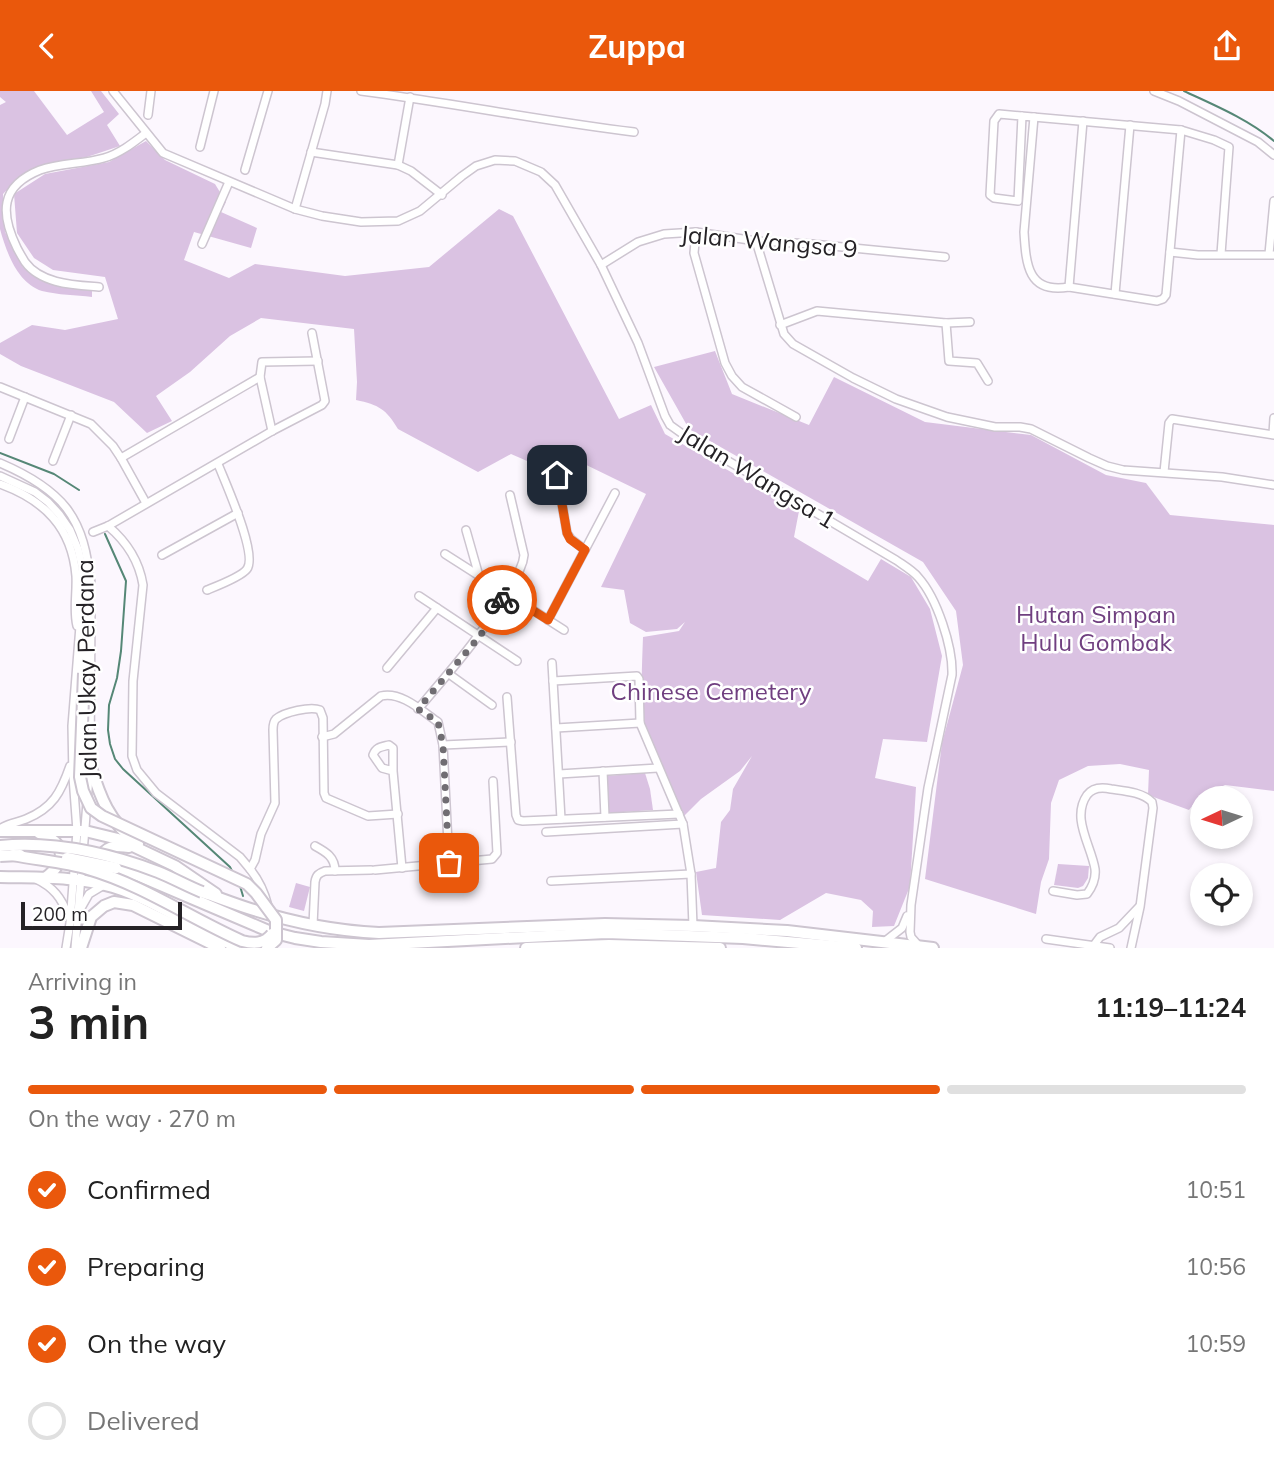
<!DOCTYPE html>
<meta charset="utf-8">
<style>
body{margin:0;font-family:Mulish,sans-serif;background:#f2f2f2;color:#222;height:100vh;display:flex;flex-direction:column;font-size:26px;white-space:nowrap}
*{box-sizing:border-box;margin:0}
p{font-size:23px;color:#767676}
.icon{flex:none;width:38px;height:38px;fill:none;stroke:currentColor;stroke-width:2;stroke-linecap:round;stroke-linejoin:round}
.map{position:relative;height:857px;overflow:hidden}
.side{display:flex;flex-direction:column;background:#fff;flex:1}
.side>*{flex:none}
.needle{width:46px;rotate:266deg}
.tools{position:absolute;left:1190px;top:695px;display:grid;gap:14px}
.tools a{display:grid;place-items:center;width:63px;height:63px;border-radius:50%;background:#fff;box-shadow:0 4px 10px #0003;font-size:35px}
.scale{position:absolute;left:21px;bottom:18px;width:161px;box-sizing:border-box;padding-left:7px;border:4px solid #252226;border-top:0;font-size:19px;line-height:24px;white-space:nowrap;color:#252226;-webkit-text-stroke:5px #fff;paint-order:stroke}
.pin{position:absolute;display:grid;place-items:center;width:60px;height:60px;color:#fff;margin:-30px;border-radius:14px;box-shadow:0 4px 10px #0006}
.courier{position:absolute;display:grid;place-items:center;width:70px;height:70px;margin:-35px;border:5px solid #ea580c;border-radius:50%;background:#fff;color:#222;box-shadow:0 2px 9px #0007}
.overview em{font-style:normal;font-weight:700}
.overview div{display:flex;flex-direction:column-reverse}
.overview{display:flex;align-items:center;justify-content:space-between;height:119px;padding:0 28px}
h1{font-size:46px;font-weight:700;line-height:52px}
.bar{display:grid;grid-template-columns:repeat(4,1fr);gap:10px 7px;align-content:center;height:84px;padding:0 28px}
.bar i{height:9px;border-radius:5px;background:#e0e0e0}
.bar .on{background:#ea580c}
.bar p{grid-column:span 4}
ol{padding:0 28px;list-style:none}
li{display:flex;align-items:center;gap:21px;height:77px}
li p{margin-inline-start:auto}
li .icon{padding:7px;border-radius:50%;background:#ea580c;color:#fff;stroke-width:4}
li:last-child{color:#767676}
li i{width:38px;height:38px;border:4px solid #e0e0e0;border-radius:50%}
header{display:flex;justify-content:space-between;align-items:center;height:91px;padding:0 28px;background:#ea580c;color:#fff;font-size:32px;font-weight:700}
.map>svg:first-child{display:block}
</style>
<header><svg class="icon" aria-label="back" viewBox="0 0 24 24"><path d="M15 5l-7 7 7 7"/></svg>Zuppa<svg class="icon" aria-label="share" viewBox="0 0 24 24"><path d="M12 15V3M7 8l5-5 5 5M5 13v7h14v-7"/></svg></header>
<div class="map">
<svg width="1274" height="857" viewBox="0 0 1274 857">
<rect width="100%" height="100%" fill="#fcf7fe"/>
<g fill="#dac2e2">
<path d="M0 0H34L67 44 104 21 91 0H101L119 23 107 34 120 55 87 66 43 74 18 87 3 103 5 141 23 176 48 191 92 199V206C76 204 58 204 42 200 17 192 6 160 0 138V14L6 11 0 6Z"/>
<path d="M146 50 165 69 215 93 226 111 221 121 257 137 251 157 194 141 184 169 229 187 255 173 345 185 429 176 499 118 513 125 619 328 651 314 665 343 799 420 794 446 868 490 881 468 911 486 930 518 942 565 927 651 883 648 875 687 916 696 910 795 894 835 872 836 873 820 861 809 826 802 780 829 702 824 696 781 716 777 721 731 730 719 733 698 752 665 740 680 701 708 684 725C671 699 649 661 645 634 640 605 642 575 643 546L679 540 685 531 677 538 646 541 630 532 624 499 601 496 646 403 576 369 550 380 511 363 478 381 398 338C386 318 379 314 356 309L357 291 354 238 261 227 230 245 190 281 156 305 172 330 147 342 114 311 21 275 0 263V252L32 234 65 239 118 228 105 186 53 179 34 167 17 142 14 103 45 83 109 71Z"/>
<polygon points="715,260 732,303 809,334 834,286 925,331 1031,344 1106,384 1146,392 1170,424 1274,434 1274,700 1225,694 1198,707 1189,719 1148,704 1149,679 1120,673 1088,675 1059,689 1051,712 1049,768 1041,791 1036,823 925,788 942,652 963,574 956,520 923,471 689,338 654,276"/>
<polygon points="645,682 650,698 653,719 609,722 606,685"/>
<polygon points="1058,773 1089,775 1088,787 1083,795 1078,797 1054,794"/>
<polygon points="296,792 310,796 304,820 289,816"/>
</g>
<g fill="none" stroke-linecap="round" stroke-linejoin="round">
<g stroke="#558776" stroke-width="2">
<path d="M1184 0C1214 14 1248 28 1274 50"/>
<polyline points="0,362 54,383 79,399"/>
<polyline points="105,443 126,490 121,560 117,587 109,614 108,639 110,653 115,668 123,678 230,776 232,780"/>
<polyline points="240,795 243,805"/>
</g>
<defs>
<g id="minor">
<path d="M113 0 163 62 295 118 322 125 361 131 398 130 420 120 462 85 476 75 495 69 515 70 541 81 555 94 601 174 638 252 665 325 670 334 684 344 896 469C903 474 912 479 918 486 937 507 953 556 952 584L928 697 911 814 910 841 911 846 919 855"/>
<path d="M361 0C453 12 543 30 634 41"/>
<polyline points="1154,0 1179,10 1258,51 1274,64"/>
<polyline points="148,24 151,0"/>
<polyline points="1022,25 1018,110 994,107 990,104 994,30 999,23 1181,39 1214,49 1229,56 1221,163"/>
<path d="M1034 26 1024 141C1026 174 1028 203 1069 196L1157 210 1163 208 1166 204 1181 39"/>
<polyline points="200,56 214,0"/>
<polyline points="311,61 398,74 411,80 442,104"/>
<polyline points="398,74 410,6"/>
<polyline points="245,79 268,0"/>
<polyline points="295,118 325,13 327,0"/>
<polyline points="696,141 694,162 725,272 732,285 742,296 796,326"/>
<polyline points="756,150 784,243 793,253 853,287 896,308 947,326 995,336 1020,336 1031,338 1089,367 1107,375 1123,379 1222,386 1274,394"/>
<polyline points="202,153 229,91"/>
<polyline points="1170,161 1198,164 1274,164"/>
<polyline points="1269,163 1274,110"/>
<polyline points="601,174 638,151 664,143 696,141 756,150 812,153 945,166"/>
<path d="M99 196C74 194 41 193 25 171 22 166 19 161 17 157 0 122 0 95 40 79 60 72 83 73 104 67 119 63 133 52 146 42"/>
<polyline points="1069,196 1083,30"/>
<polyline points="1115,203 1130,34"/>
<polyline points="946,232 949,270 977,272 988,290"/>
<polyline points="780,234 817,220 946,232 970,231"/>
<polyline points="0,296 91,333 113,355 121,367 146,412"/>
<polyline points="272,340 260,286 262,271 318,270"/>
<polyline points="1273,343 1274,327"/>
<polyline points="9,348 25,306"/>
<polyline points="121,367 260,286"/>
<polyline points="53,370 71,324"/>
<path d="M0 372C61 398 86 426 90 493"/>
<polyline points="1164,381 1169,332 1172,328 1274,344"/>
<polyline points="557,384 567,442 571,448 585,459"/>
<polyline points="0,385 35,401 48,411 59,423 70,439 78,458 82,475 82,510 72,635 73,686 77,740 70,832 66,857"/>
<path d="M0 393C44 409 72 436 76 485 77 502 73 519 77 535"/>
<path d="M108 435C127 451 139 469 143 494L133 590 132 665 137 679 156 702 240 766 250 778"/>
<polyline points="466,439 479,485"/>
<polyline points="93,441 108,435 272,340 322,314 325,310 312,242"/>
<polyline points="445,463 564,539"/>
<polyline points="162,464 238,422"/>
<path d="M207 499C217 495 241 486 247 478 258 463 225 391 218 373"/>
<polyline points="419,505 517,570"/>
<polyline points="548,529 615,402"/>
<polyline points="552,572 561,728"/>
<polyline points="387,577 437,517"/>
<polyline points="449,583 492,614"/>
<polyline points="553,590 637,585 639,588 640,632 683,733 691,783 693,835"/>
<polyline points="507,606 516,724 518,729 523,730 679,723"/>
<path d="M418 618C453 577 485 541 511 494 517 484 523 475 524 464L510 404"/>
<polyline points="556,637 640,632"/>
<path d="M322 646 334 643 381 605C401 600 422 620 438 631L443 654 449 772"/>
<polyline points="443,654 511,651"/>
<path d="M393 680 382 677 373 664C376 656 381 656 389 654L393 657V680L402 777"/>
<polyline points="603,680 605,726"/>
<polyline points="559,683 658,677"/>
<path d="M0 738C8 732 16 732 26 728 53 717 61 701 70 675"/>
<polyline points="546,741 683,733"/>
<path d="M315 755C326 761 335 766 335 780"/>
<polyline points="83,762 90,673 91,515"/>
<polyline points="375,779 492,768 497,762 493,690"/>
<path d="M36 788C53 796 62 807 68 825"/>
<polyline points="551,790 691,783"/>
<path d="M1053 800 1077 804 1087 803C1093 795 1096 787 1095 778 1091 754 1071 727 1087 704 1093 696 1102 696 1111 698 1125 700 1142 701 1152 711L1153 717 1140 816 1131 857"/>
<path d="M268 815C265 803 258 788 250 778L255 769 261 743 275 712 273 639C273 635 273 631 276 628 284 621 311 615 320 619L323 627 324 702 326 707 368 725 398 723"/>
<polyline points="81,817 89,803 104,794"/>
<path d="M313 834 315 791C316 784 319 782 325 780L371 779"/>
<polyline points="1046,848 1110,857"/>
<polyline points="884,851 902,837 907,825"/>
<polyline points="1094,854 1100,846 1119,837 1139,816"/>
<polyline points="75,857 82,774"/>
</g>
<g id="highway">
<polyline points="84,582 86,508 89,490"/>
<path d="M90 673C100 706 109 731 138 753"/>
<polyline points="0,740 85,740 118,748 175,775 216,803"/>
<path d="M39 742C54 747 68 758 57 775 54 780 49 784 45 787"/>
<path d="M99 769C105 755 115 754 129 756"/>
<polyline points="116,777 137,784 271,841 295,847 321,851 369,854 606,842 743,847 856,857"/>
<path d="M0 786C38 787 76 785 113 796 158 810 196 840 240 857"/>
<path d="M202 801C220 807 237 814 254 819 295 832 337 840 379 842L605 833 693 835 787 840 933 857"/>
<polyline points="81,857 91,826 104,815 114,811 133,814 220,857"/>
<polyline points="526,857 609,854 720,857"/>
</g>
</defs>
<use href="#minor" stroke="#cdc5d0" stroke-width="10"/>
<use href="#highway" stroke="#cdc5d0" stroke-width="14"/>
<use href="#minor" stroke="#fff" stroke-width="7"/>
<use href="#highway" stroke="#fff" stroke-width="10"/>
<defs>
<g id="highway-bridge">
<polyline points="84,582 80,686 83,700 91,717 102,725 247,793 256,802 276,829 276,849 267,857"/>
<path d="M0 755C54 750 108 762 158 781 173 787 187 795 202 801"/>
<path d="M13 764C37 769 64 771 88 778 143 794 190 827 242 850 254 853 264 853 272 843"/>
<polyline points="0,765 20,764"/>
<polyline points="67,767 116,777"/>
</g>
</defs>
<use href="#highway-bridge" stroke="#cdc5d0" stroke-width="14" stroke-linecap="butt"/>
<use href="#highway-bridge" stroke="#fff" stroke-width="10"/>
</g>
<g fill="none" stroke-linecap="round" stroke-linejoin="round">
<polyline stroke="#706d72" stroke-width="7" stroke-dasharray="0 12.6" points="449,772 443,654 438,631 418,618 480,545 502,509"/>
<polyline stroke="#ea580c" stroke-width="9" points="502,509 507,503 548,529 585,459 570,448 567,442 557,384"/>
</g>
<g text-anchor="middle" stroke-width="5" stroke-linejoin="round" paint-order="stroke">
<g font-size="24" fill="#252226" stroke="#fff">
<text transform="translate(769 151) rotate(5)" y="8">Jalan Wangsa 9</text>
<text transform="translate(757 386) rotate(31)" y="8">Jalan Wangsa 1</text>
<text transform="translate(87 578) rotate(-91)" y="8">Jalan Ukay Perdana</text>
</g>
<g font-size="24" fill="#703f80" stroke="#fff">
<text x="1096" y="532">Hutan Simpan<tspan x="1096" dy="28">Hulu Gombak</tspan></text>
<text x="711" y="609">Chinese Cemetery</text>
</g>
</g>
</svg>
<div class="tools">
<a><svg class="needle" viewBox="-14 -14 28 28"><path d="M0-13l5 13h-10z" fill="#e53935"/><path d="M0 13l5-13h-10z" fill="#767676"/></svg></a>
<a><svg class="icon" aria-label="locate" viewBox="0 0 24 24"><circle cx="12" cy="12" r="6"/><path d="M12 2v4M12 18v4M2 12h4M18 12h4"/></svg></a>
</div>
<div class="scale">200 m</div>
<div class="pin" style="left:449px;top:772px;background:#ea580c"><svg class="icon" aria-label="bag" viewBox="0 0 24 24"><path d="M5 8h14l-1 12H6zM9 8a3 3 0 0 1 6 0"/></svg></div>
<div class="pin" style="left:557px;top:384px;background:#1f2937"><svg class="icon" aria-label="home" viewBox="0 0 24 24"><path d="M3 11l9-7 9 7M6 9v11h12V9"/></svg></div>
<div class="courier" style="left:502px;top:509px"><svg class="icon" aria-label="bike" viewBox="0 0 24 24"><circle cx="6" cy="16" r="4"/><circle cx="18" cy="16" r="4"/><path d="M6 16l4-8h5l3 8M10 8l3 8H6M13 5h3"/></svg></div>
</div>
<section class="side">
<div class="overview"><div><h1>3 min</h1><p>Arriving in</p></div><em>11:19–11:24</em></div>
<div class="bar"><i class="on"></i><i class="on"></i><i class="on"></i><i></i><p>On the way · 270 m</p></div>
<ol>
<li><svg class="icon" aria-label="check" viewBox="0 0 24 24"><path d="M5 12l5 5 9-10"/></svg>Confirmed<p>10:51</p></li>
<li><svg class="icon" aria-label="check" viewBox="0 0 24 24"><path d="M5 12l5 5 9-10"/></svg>Preparing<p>10:56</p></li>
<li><svg class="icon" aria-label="check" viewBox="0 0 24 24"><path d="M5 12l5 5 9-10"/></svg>On the way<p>10:59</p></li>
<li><i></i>Delivered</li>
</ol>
</section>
